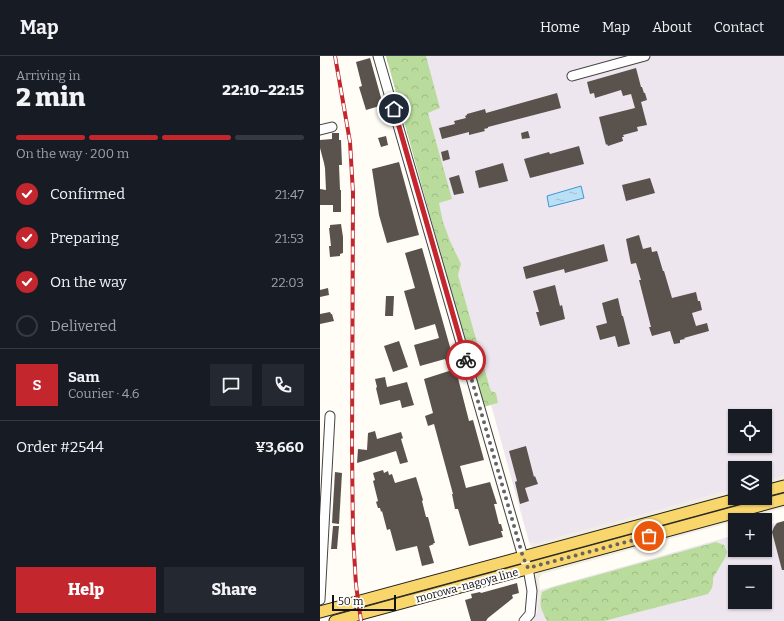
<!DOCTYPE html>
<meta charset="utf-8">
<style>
body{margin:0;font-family:Bitter,serif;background:#242831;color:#f1f3f6;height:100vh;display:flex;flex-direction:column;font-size:15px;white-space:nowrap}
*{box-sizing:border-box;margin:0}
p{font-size:13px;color:#9ea1a6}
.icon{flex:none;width:22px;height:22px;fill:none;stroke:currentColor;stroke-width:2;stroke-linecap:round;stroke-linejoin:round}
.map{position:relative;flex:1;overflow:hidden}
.side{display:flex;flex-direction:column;background:#171b24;width:320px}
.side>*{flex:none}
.fabs{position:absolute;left:408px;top:353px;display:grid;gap:8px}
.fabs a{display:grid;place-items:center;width:44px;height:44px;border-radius:0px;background:#171b24;box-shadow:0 1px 3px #0004;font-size:20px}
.scale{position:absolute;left:12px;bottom:10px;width:64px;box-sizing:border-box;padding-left:4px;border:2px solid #111;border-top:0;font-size:11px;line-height:14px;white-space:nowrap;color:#111;-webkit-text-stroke:3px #fff;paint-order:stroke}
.pin{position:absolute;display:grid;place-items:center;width:34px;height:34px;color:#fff;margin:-17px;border:2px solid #fff;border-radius:50%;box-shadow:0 1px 4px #0007}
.courier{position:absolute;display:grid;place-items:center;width:40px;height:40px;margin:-20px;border:3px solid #c4262e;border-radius:50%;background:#fff;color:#222;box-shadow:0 1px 5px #0007}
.summary em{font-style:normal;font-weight:800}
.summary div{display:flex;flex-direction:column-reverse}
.summary{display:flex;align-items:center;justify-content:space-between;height:68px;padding:0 16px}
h1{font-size:26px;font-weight:800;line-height:30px}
.bar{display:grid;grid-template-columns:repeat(4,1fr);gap:6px 4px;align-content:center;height:48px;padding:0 16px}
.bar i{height:5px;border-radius:3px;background:#363941}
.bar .on{background:#c4262e}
.bar p{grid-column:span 4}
.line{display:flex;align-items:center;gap:10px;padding:0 16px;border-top:1px solid #363941}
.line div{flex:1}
.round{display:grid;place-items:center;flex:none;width:42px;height:42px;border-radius:0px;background:#242831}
ol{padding:0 16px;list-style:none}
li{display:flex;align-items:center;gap:12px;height:44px}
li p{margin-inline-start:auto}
li .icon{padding:4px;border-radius:50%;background:#c4262e;color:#fff;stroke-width:4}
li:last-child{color:#9ea1a6}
li i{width:22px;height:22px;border:2px solid #363941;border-radius:50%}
.button{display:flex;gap:8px;margin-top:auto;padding:8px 16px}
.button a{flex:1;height:46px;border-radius:0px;background:#c4262e;color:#fff;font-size:16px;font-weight:800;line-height:46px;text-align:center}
.button a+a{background:#242831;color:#f1f3f6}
header{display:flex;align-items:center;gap:24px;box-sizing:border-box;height:56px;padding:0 20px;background:#171b24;border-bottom:1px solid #363941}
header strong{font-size:19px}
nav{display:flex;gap:22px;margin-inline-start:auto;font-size:14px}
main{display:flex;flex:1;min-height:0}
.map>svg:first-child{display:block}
</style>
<header>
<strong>Map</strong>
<nav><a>Home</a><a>Map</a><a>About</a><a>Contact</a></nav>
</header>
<main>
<section class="side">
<div class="summary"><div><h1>2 min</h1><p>Arriving in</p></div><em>22:10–22:15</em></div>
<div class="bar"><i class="on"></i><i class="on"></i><i class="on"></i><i></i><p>On the way · 200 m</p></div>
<ol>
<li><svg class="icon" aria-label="check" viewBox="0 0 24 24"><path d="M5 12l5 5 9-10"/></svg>Confirmed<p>21:47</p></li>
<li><svg class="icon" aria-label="check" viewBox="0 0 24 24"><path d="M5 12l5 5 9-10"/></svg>Preparing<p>21:53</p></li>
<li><svg class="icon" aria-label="check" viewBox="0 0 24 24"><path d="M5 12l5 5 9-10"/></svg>On the way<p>22:03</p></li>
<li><i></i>Delivered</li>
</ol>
<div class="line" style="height:72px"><b class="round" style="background:#c4262e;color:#fff">S</b><div><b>Sam</b><p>Courier · 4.6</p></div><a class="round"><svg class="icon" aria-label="chat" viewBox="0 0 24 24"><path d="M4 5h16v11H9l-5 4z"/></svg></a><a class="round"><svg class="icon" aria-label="phone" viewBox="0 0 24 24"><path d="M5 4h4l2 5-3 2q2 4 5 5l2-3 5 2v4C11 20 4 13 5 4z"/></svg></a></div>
<div class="line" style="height:52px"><div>Order #2544</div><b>¥3,660</b></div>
<div class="button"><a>Help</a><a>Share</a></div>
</section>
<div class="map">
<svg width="464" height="565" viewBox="0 0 464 565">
<defs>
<pattern id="forest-crowns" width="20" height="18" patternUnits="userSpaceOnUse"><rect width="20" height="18" fill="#b9dc9c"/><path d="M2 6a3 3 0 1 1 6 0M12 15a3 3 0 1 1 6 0" fill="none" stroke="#9ebc85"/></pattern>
<pattern id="water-ripples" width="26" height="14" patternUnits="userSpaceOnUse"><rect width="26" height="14" fill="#b9e0f7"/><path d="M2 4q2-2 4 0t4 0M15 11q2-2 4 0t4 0" fill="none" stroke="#9ebfd3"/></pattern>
</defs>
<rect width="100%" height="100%" fill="#fffdf5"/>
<g fill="#eee6ef" fill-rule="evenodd">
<path d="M66 0H464V420L445 425V412H415V433L215 488 209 486 171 349 163 351ZM415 360H445V390H415Z"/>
<path d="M464 465V565H213L217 556 220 534 415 479V494H445V470ZM415 516H445V546H415Z"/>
</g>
<g fill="url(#forest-crowns)">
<polygon points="66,0 106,0 120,52 108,57 132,143 119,147 123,166 130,185 141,208 138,219 169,329 171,335 176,337 178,347 163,351"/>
<path d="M396 486 404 489 407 496 405 502 393 522V527L392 532 388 538 284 565H227C221 552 219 551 222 536L231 532Z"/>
</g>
<g fill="#f1ede2">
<polygon points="464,420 464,424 445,430 445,425"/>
<polygon points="415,433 415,438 216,492 212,492 209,486 214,488"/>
<polygon points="464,447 464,452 420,464 415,464 415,465 222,518 219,522 220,538 218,551 213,565 209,565 215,546 216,540 215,519 219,515"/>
</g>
<polygon fill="url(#water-ripples)" stroke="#3f96cf" points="261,130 264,142 229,151 227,140"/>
<g fill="#5a524d">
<polygon points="50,2 63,49 46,54 39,31 42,30 36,6"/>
<polygon points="316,12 321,31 322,31 324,37 325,37 327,44 321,46 327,69 317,71 318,75 303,79 304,81 302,81 303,85 288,90 287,88 286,89 279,61 315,52 311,38 303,40 301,34 275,42 274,37 270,38 267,26"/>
<polygon points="237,37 241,52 168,71 168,72 164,73 165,75 149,79 149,76 122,83 119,72 135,68 134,65 146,62 145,60 147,59 147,58 165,53 166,57"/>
<polygon points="208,75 210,82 202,83 201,77"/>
<polygon points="12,77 19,77 19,84 21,84 22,109 19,109 20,134 21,134 21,156 13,156 13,149 0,149 0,133 6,134 5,112 4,107 0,92 0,84 12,83"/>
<polygon points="66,80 68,89 61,91 58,82"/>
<polygon points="259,90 264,108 210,122 204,103 229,96 230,98"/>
<polygon points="128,94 130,103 123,105 121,96"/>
<polygon points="79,106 99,179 67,187 59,159 52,113"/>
<polygon points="183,107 188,125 159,132 155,115"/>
<polygon points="139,119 144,137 134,139 129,122"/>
<polygon points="330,122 335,137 306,145 302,129"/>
<polygon points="21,168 23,181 23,197 20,198 20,200 10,201 9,190 11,190 9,172 10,172 10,169"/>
<polygon points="319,179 323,193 331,191 332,196 337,195 343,215 344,215 352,242 376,236 378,245 380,245 382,254 372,257 376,270 387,267 389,275 364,282 365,283 360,284 360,287 354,288 350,275 332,280 329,271 331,271 319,224 321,224 316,207 311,208 306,183"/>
<polygon points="284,188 288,205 245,217 244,213 206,223 203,211"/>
<polygon points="102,192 130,291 149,365 153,364 164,404 140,410 146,432 170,426 177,448 174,448 179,468 181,468 183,475 181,475 183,481 149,490 138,453 135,453 132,438 133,438 114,368 108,370 105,360 113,357 104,323 129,315 125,303 100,310 94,289 119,282 115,268 95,274 84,235 95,232 85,197"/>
<polygon points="235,229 240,250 242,249 245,263 220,270 216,256 219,256 213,235"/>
<polygon points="8,232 9,239 0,241 0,234"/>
<polygon points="66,240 74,240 73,260 65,260"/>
<polygon points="298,242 302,260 303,260 310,288 298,291 295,280 280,284 276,270 287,267 282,247"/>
<polygon points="10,256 11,258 12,258 14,265 0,268 0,258"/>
<polygon points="79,285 88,311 73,316 64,290"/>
<polygon points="65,321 67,331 87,326 94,349 82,352 80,344 60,349 56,332 57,331 55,323"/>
<polygon points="55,375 57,383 81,376 83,382 81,383 88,406 80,408 76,395 37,407 38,393 47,394 48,377"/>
<polygon points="206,390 214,421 215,420 218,428 205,432 209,445 200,448 195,426 197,425 189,395"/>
<polygon points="63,414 64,417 68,415 69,419 72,418 75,427 96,421 103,444 102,445 106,461 108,461 115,487 113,487 114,488 109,490 114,507 102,510 97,490 76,495 70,473 67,474 62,455 61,456 60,452 58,452 56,446 58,445 53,425 55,424 53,417"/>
<polygon points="15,416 22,417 19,468 12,467"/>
<polygon points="464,465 464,514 462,514 452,476 454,471 457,467"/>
<polygon points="13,470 19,470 17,493 11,493"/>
<polygon points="197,527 199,537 192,539 193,542 168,562 166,565 151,565 145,544 152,542 151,538 160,536 161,537"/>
</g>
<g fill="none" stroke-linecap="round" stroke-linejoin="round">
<defs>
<g id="minor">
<polyline points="58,0 203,501 208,512 212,535 210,558 204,565"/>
<polyline points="252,20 325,0"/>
<polyline points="0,74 12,71"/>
<polyline points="0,544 10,360"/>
</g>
<g id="major">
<polyline points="445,435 464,430"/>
<polyline points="0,556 420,442"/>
<polyline points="15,565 464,443"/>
</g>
</defs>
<use href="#minor" stroke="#444" stroke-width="11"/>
<use href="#major" stroke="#222" stroke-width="13"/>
<use href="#minor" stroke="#fff" stroke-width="9"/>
<use href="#major" stroke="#f9d66b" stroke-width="11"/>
<defs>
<polyline id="rail" points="15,0 30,86 33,137 32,395 33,479 36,529 41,565"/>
</defs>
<use href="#rail" stroke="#c4262e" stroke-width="4"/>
<use href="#rail" stroke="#fff" stroke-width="2.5" stroke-dasharray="8" stroke-linecap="butt"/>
</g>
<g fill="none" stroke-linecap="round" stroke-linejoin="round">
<polyline stroke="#646461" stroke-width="4" stroke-dasharray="0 7.2" points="146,304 203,501 208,512 329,480"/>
<polyline stroke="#c4262e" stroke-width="5" points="74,53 146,304"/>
</g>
<g text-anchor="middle" stroke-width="4" stroke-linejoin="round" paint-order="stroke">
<g font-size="11" fill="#111" stroke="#fff">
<text transform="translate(147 529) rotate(-15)" y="4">morowa-nagoya line</text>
</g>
</g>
</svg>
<div class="fabs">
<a><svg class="icon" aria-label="locate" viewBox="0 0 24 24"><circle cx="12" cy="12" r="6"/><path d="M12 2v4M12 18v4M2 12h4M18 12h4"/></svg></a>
<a><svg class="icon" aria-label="layers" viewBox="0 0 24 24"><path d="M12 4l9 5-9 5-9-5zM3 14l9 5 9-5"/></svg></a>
<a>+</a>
<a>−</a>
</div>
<div class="scale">50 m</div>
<div class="pin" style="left:329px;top:480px;background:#ea580c"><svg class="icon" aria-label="bag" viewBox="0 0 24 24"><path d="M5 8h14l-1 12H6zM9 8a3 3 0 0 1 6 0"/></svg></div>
<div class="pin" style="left:74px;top:53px;background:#1f2937"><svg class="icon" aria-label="home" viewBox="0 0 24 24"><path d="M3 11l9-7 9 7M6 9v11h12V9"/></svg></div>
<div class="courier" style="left:146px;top:304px"><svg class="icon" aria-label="bike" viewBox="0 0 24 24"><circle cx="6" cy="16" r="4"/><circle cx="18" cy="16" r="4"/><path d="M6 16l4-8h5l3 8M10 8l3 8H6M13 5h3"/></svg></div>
</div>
</main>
